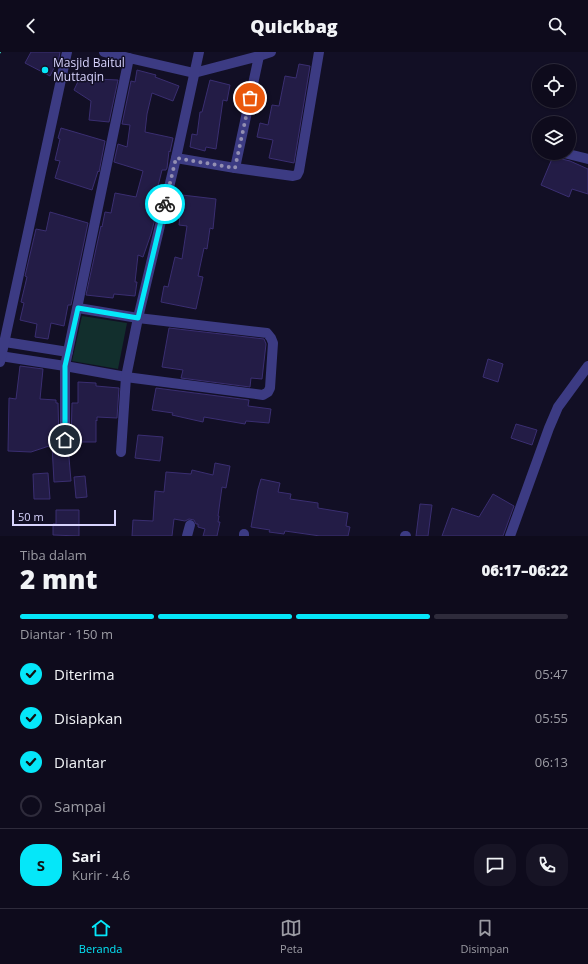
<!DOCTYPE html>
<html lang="id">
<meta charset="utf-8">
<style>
body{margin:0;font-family:"Open Sans",sans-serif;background:#171425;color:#f1f3f6;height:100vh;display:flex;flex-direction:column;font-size:15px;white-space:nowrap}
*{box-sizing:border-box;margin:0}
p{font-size:13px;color:#9b9ba3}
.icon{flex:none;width:22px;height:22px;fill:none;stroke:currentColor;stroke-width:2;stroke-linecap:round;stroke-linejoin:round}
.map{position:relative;height:484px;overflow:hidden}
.panel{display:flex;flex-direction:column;background:#0e0b1c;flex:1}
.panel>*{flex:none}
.buttons{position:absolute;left:532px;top:12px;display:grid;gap:8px}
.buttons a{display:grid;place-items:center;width:44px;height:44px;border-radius:50%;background:#0e0b1c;box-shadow:0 1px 3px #0004,0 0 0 1px #2e2b3b;font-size:20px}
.scale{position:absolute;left:12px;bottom:10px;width:104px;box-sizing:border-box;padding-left:4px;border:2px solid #d8d4fe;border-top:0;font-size:11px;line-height:14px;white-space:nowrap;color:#d8d4fe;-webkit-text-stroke:3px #120f25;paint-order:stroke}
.pin{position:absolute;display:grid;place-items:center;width:34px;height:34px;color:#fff;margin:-17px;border:2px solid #fff;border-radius:50%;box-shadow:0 1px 4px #0007}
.courier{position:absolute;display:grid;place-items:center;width:40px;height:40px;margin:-20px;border:3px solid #05e7f9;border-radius:50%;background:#fff;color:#222;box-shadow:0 1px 5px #0007}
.headline em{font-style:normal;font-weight:800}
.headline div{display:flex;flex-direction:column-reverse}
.headline{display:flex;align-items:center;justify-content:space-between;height:68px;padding:0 20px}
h1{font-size:26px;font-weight:800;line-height:30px}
.bar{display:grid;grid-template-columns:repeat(4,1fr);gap:6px 4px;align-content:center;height:48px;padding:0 20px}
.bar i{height:5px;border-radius:3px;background:#2e2b3b}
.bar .on{background:#05e7f9}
.bar p{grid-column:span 4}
.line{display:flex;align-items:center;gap:10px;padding:0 20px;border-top:1px solid #2e2b3b}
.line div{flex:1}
.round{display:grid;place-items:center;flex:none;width:42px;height:42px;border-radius:16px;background:#171425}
ol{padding:0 20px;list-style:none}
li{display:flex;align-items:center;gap:12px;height:44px}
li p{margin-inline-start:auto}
li .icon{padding:4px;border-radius:50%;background:#05e7f9;color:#111;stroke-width:4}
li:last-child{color:#9b9ba3}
li i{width:22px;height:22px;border:2px solid #2e2b3b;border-radius:50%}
header{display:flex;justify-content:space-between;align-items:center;height:52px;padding:0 20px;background:#0e0b1c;font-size:18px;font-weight:800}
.dock{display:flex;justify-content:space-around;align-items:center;height:56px;border-top:1px solid #2e2b3b;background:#0e0b1c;font-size:11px;color:#9b9ba3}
.dock a{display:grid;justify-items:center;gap:2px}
.dock .on{color:#05e7f9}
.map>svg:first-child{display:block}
</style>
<header><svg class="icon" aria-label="back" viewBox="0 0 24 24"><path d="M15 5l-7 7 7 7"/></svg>Quickbag<svg class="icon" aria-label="search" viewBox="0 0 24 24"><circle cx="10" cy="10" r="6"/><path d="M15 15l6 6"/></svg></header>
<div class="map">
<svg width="588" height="484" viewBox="0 0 588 484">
<rect width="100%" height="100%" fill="#120f25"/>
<polygon fill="#122f2d" points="82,264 127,271 118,317 72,309"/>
<g fill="#231c46" stroke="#3a2e71">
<polygon points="31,0 60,0 59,6 50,24 25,11"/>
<polygon points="299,12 310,14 294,111 269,106 273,88 257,85 260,71 268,73 272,53 279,54 285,24 296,26"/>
<polygon points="137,18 156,23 155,25 179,34 173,49 152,41 147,62 145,80 173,86 170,100 169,99 167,116 166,118 162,118 154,150 159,151 151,182 143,205 138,203 135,230 137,230 135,244 114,242 113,246 86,243 101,174 102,175 105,160 111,161 115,141 136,145 143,119 114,110 118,92 127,95 130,73 122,72 131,29 135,30"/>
<polygon points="82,21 96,27 118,28 109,70 89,68 91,49 74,38"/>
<polygon points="210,28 230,33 227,49 223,48 216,97 206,95 205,99 190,95 192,82 197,83 200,60 202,60"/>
<polygon points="61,76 105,89 99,120 98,119 92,138 55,126 60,109 55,108 60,87 58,86"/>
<polygon points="554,102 562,107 570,109 588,117 588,142 572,137 569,145 541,133"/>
<polygon points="182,143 216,147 213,177 210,176 207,197 204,196 198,224 203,225 196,257 161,250 164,234 168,235 175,205 182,207 187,174 179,173"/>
<polygon points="50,160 88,171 71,253 68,253 64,274 51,271 48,287 35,285 37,272 20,268 24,251 21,250 27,225 25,224 36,177 46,179"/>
<polygon points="169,276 264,287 266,292 262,327 251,326 250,335 181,326 183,318 162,315"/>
<polygon points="488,307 503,312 498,330 483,325"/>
<polygon points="20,314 43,317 40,347 56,348 56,351 58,351 59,388 60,392 62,394 68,394 71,429 54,430 52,393 31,400 8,399 9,346 16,347"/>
<polygon points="78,330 96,331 96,334 119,336 117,366 97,365 97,369 96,368 96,390 71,390 72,351 78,351"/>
<polygon points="156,336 249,348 248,354 271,357 269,371 246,369 245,372 204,365 203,370 172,363 173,361 152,358"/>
<polygon points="516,372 537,378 532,393 511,386"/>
<polygon points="138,383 163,385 160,409 135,406"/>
<polygon points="215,411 230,414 226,436 222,435 218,464 219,464 218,470 220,470 217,484 203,484 205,477 198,475 198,472 196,472 194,468 189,467 185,469 174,467 172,484 132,484 133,468 153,469 155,439 164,440 166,420 191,422 192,418 213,423"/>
<polygon points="48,421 50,447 34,447 33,422"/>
<polygon points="85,424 87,445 76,446 74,425"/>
<polygon points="261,427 280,431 278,440 291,442 290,447 318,451 318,456 348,461 346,474 350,475 348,484 320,484 285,479 284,482 269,480 270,478 251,475 258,437"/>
<polygon points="493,442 514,454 503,484 442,484 452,456 479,465"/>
<polygon points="420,452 432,453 428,484 416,484"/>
<polygon points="56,458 79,458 79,484 53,483 53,472 56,472"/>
</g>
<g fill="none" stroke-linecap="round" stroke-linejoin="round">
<polyline stroke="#31b5aa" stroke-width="2.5" stroke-dasharray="2 3" stroke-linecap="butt" points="0,0 1,0"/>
<g stroke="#3c3b83" stroke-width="10">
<polyline points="104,0 129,6"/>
<polyline points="259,4 271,0"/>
<polyline points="564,101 588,107"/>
<polyline points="176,106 235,116 293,124 297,123 299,119 319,0"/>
<polyline points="5,290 68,300"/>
<polyline points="0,304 65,314 126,325 263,343 268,340 270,336 273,291 271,286 267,281 138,266 78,256"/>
<polyline points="0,310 67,0"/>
<polyline points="65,388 65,314 129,6 194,21 259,4 235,116"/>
<polyline points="121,400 126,325 138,266 176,106 199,0"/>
<polyline points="187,484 190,473"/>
<polyline points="244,484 244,482"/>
<polyline points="405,484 406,484"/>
<polyline points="510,484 549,376 558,355 588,314"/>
</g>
</g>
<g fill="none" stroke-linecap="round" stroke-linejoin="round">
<polyline stroke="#938fb2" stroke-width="4" stroke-dasharray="0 7.2" points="165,152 176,106 235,116 250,46"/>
<polyline stroke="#05e7f9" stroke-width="5" points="65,388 65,314 78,256 138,266 165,152"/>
</g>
<circle fill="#05e7f9" stroke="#120f25" stroke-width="1.5" cx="45" cy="18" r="4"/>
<g text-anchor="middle" stroke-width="3" stroke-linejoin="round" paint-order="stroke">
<g font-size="12" fill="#d8d4fe" stroke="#120f25" text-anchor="start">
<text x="53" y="15">Masjid Baitul<tspan x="53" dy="14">Muttaqin</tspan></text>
</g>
</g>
</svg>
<div class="buttons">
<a><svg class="icon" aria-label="locate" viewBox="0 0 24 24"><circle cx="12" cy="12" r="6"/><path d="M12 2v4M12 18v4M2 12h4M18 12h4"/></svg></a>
<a><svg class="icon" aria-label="layers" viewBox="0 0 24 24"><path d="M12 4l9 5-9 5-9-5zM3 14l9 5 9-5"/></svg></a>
</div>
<div class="scale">50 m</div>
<div class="pin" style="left:250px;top:46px;background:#ea580c"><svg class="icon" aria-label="bag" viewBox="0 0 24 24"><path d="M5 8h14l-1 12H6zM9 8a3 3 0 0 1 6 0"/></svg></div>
<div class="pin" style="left:65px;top:388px;background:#1f2937"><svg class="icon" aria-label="home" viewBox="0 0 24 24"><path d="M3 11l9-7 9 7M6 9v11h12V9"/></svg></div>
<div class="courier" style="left:165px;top:152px"><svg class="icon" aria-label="bike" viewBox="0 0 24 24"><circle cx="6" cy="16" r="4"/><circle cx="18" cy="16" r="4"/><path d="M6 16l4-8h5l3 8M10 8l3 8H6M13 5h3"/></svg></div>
</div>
<section class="panel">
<div class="headline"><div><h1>2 mnt</h1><p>Tiba dalam</p></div><em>06:17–06:22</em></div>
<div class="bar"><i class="on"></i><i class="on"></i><i class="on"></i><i></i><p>Diantar · 150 m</p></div>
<ol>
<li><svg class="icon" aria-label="check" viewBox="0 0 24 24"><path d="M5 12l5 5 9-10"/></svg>Diterima<p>05:47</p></li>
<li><svg class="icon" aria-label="check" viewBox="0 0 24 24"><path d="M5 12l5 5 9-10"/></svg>Disiapkan<p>05:55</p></li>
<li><svg class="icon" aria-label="check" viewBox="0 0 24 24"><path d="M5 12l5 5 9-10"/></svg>Diantar<p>06:13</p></li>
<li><i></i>Sampai</li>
</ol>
<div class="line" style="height:72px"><b class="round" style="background:#05e7f9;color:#111">S</b><div><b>Sari</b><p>Kurir · 4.6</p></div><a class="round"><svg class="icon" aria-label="chat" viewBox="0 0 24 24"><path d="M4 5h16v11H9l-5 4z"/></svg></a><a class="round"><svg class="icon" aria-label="phone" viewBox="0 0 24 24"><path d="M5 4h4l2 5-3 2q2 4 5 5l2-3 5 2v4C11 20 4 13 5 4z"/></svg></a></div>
</section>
<nav class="dock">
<a class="on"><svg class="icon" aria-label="home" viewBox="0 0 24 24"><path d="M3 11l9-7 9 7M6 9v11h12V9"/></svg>Beranda</a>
<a><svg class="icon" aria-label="map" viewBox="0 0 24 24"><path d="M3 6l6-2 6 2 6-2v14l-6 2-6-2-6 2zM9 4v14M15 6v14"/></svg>Peta</a>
<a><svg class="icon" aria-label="saved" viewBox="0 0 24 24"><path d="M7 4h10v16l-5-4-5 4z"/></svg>Disimpan</a>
</nav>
